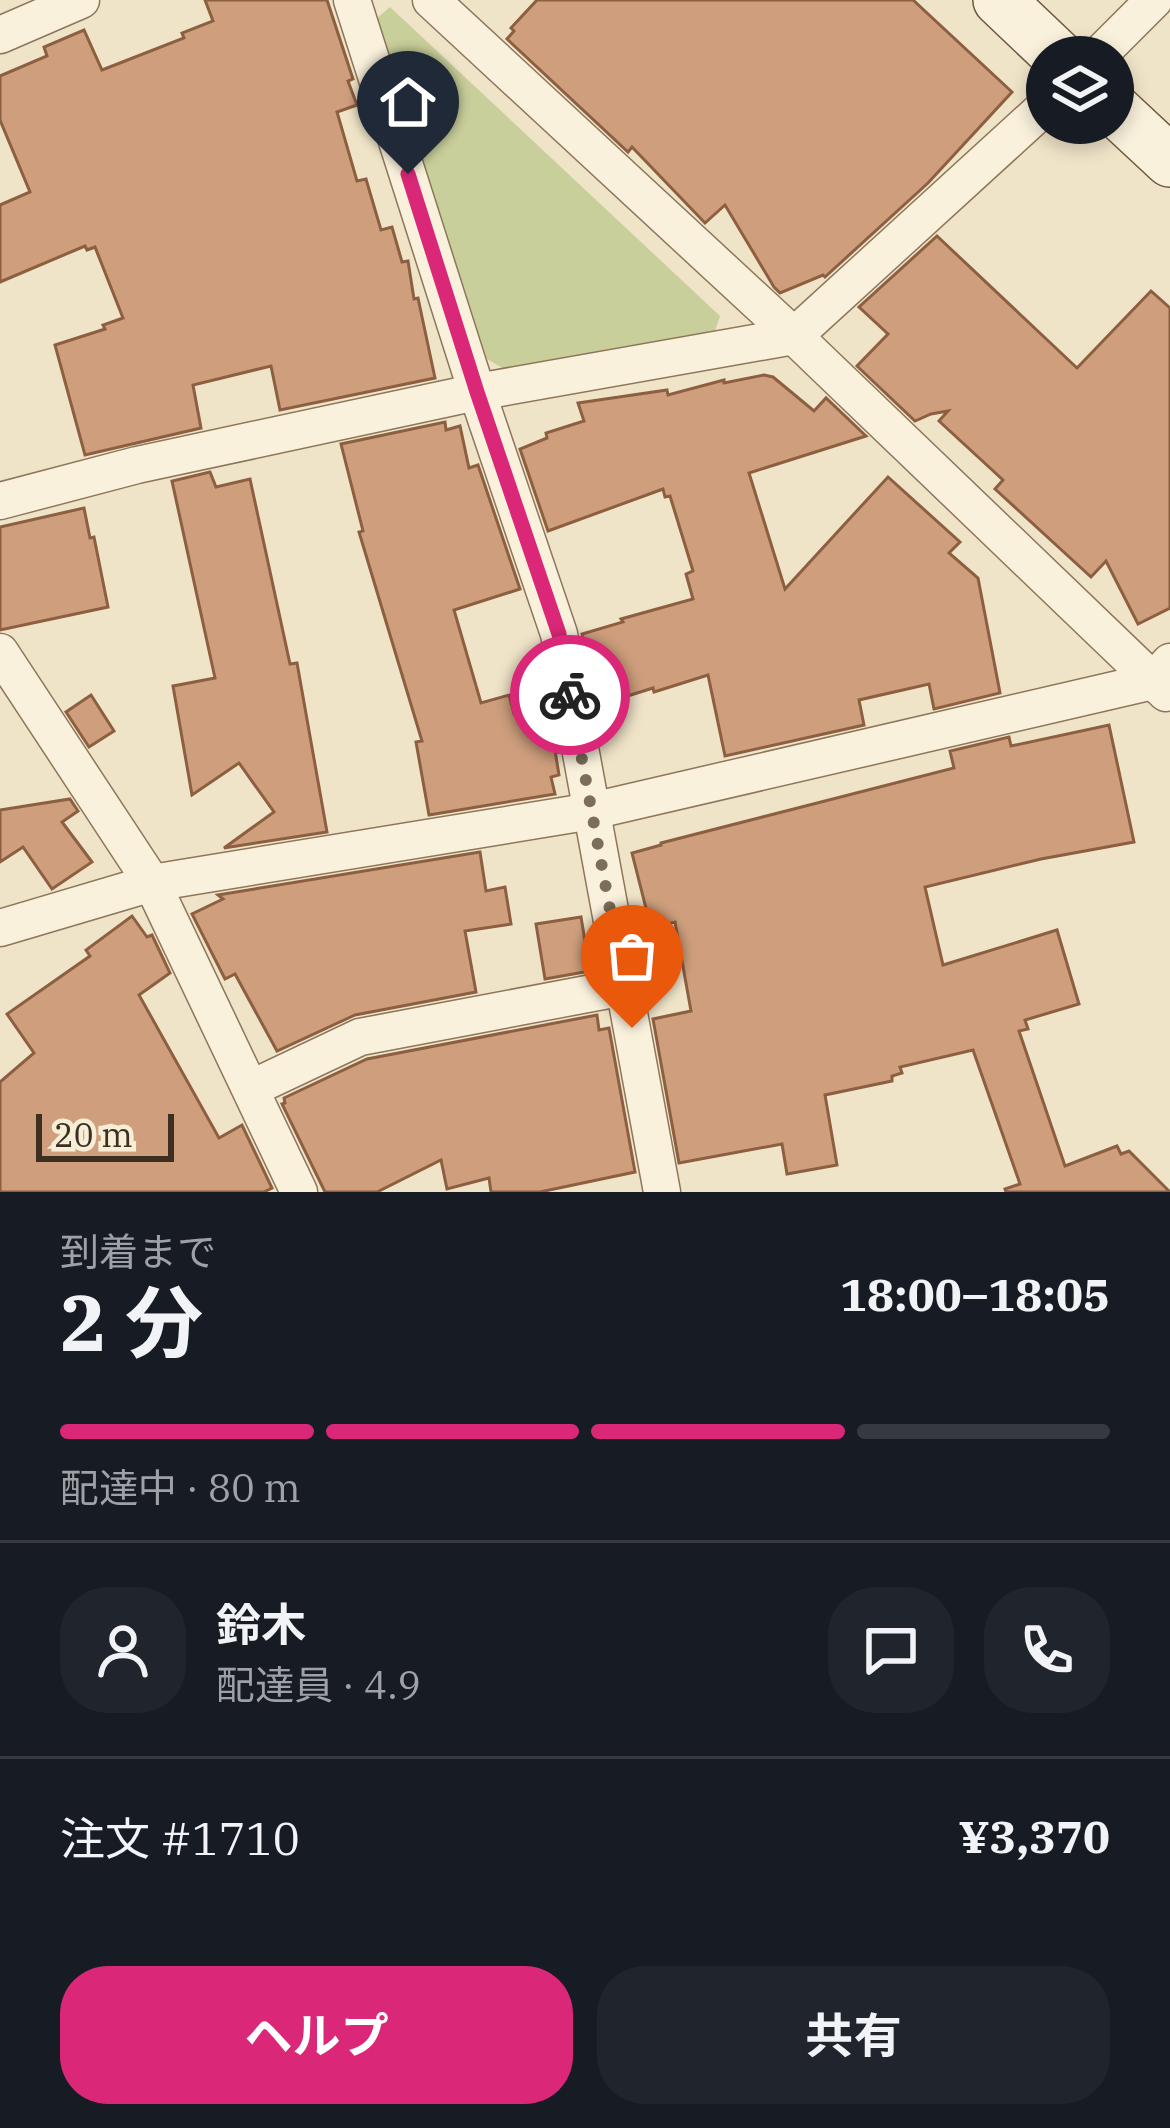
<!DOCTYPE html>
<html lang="ja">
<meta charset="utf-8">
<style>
body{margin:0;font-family:"IBM Plex Serif","Noto Sans JP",serif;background:#20242c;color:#f1f3f6;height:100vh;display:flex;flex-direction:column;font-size:45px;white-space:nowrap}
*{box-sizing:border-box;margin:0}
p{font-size:39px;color:#9ea1a6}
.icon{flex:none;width:66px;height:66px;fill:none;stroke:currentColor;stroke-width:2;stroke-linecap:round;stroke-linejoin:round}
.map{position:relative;height:1192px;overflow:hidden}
.details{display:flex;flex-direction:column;background:#171b24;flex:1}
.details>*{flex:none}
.fabs{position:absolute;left:1026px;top:36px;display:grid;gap:24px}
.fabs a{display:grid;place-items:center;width:108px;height:108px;border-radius:50%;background:#171b24;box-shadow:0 6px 18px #0003;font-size:60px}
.scale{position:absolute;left:36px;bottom:30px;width:138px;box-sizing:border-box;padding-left:12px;border:6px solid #3d2e20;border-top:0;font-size:33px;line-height:42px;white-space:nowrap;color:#3d2e20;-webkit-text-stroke:9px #f7eed8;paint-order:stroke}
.pin{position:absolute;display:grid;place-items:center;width:102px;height:102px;color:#fff;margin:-123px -51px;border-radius:50% 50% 50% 0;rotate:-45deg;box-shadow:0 0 12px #0007}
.pin .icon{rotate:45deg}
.courier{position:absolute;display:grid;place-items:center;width:120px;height:120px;margin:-60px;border:9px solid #db2777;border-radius:50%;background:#fff;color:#222;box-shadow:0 3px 15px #0007}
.overview em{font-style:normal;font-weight:700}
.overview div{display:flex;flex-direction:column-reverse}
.overview{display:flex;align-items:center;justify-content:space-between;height:204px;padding:0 60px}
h1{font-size:78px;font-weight:700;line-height:90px}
.bar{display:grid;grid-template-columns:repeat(4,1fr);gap:18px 12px;align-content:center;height:144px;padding:0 60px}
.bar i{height:15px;border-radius:9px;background:#363941}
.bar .current{background:#db2777}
.bar p{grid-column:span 4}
.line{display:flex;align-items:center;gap:30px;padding:0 60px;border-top:3px solid #363941}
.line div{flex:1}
.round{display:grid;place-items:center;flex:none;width:126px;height:126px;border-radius:48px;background:#20242c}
.action{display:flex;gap:24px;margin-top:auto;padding:24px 60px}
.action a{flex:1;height:138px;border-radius:48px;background:#db2777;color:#fff;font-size:48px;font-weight:700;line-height:138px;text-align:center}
.action a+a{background:#20242c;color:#f1f3f6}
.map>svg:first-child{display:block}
</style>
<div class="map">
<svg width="1170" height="1192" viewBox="0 0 1170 1192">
<rect width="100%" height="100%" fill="#f0e4c8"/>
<polygon fill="#c9cf9b" points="390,7 720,316 714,334 504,369 487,359 376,19"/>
<g fill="#cf9f7d" stroke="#8d5f41" stroke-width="3">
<polygon points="205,0 327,0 353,79 348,81 357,105 337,112 357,181 366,179 381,230 392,227 402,262 408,261 414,299 418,298 435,378 280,410 271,366 193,385 201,428 85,455 55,345 105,329 103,325 123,318 95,247 87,250 85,246 0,282 0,205 30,192 0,120 0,76 47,56 44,47 84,30 102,70 184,38 182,33 213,21"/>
<polygon points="537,0 913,0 1012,92 928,183 825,277 823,275 780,293 774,287 725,205 705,223 632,147 628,152 507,39 514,31 511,28"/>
<polygon points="937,236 1077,368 1151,291 1170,308 1170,608 1138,624 1106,561 1091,577 995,489 1003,480 939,421 948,411 931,414 915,421 857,366 888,334 859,307"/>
<polygon points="764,375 773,377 814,411 826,398 866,436 749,473 785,589 888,477 960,542 949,553 978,578 1000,693 934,709 929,684 859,700 864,725 725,756 708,675 654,692 653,688 602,704 582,634 623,622 621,619 693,599 686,574 693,571 670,496 665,497 663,489 548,531 520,449 547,438 546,433 584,421 578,403 667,390 668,395 724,380 724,383"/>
<polygon points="445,422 446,430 460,426 469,468 478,465 520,589 454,610 481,703 509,695 514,714 548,707 559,775 551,777 555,794 429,815 416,742 422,741 359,532 363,531 341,444"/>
<polygon points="210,472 216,487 250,479 290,664 297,663 327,832 224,848 274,812 239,763 192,795 173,686 215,678 172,481"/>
<polygon points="84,508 90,538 94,537 108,607 0,630 0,527"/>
<polygon points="91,695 114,731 89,747 66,712"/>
<polygon points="1109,725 1134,842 1041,859 925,887 943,965 1057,930 1079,1004 1025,1020 1028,1029 1019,1031 1065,1166 1117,1146 1121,1154 1129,1151 1170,1192 1006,1192 1005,1189 1020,1184 973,1050 900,1067 902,1073 892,1076 892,1081 825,1095 837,1165 787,1174 782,1144 679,1163 653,1019 691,1011 675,922 651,928 632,853 661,845 661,843 954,768 950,751 1009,737 1011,746"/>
<polygon points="70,799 78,811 62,822 92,862 52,889 23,847 0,862 0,810"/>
<polygon points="480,852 486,891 505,887 511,924 465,931 476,992 355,1015 277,1051 235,974 225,979 192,914 223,899 218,895"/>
<polygon points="132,916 147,937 152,935 170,973 139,995 219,1138 242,1125 272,1188 264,1192 0,1192 0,1082 34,1053 7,1014 90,956 86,950"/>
<polygon points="581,917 590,971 545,979 536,924"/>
<polygon points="597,1015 599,1030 609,1028 635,1172 540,1192 491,1192 489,1178 447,1189 441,1160 377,1192 325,1192 282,1104 285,1103 284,1098 367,1059"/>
</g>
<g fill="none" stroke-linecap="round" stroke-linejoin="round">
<defs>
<g id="street">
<polyline points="352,0 477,392 559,634 662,1192"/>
<polyline points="431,0 794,336 1166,693"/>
<polyline points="0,35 81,0"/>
<polyline points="1097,57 1154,0"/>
<polyline points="0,501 137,465 477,392 794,336 1047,105"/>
<polyline points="0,652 152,883 299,1192"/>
<polyline points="0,928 152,883 592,811 1153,681 1170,662"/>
<polyline points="252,1088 360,1037 624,987"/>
</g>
<g id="secondary">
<polyline points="999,0 1059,57"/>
<polyline points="1113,108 1170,161"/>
</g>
</defs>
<use href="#street" stroke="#8d765c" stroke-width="39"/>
<use href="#secondary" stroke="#6f573f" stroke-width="54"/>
<use href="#street" stroke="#faf1dc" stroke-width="36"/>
<use href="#secondary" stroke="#faf1dc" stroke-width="51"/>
</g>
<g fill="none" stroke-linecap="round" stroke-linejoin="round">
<polyline stroke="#7c6e5b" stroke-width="12" stroke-dasharray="0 21.6" points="570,695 632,1028"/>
<polyline stroke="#db2777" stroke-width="15" points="408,174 477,392 559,634 570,695"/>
</g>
</svg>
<div class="fabs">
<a><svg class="icon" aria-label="layers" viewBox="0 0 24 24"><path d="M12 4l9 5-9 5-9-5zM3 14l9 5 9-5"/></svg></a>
</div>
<div class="scale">20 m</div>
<div class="pin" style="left:632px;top:1028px;background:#ea580c"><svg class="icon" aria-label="bag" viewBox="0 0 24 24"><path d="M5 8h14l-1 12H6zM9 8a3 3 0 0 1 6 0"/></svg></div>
<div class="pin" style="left:408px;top:174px;background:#1f2937"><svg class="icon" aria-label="home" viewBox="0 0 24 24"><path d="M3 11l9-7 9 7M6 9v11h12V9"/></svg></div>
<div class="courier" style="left:570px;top:695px"><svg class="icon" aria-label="bike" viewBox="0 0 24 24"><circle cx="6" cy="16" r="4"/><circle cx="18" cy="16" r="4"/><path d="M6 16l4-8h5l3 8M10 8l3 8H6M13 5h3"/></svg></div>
</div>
<section class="details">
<div class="overview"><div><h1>2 分</h1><p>到着まで</p></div><em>18:00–18:05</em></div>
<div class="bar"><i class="current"></i><i class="current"></i><i class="current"></i><i></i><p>配達中 · 80 m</p></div>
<div class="line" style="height:216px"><a class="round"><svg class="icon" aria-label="person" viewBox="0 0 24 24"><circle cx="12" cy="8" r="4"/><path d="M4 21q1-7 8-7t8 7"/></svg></a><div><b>鈴木</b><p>配達員 · 4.9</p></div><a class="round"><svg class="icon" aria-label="chat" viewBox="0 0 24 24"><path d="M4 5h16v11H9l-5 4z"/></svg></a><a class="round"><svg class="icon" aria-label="phone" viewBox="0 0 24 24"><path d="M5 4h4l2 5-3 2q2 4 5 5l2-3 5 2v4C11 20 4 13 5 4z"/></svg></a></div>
<div class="line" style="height:156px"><div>注文 #1710</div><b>¥3,370</b></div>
<div class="action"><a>ヘルプ</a><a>共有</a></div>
</section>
